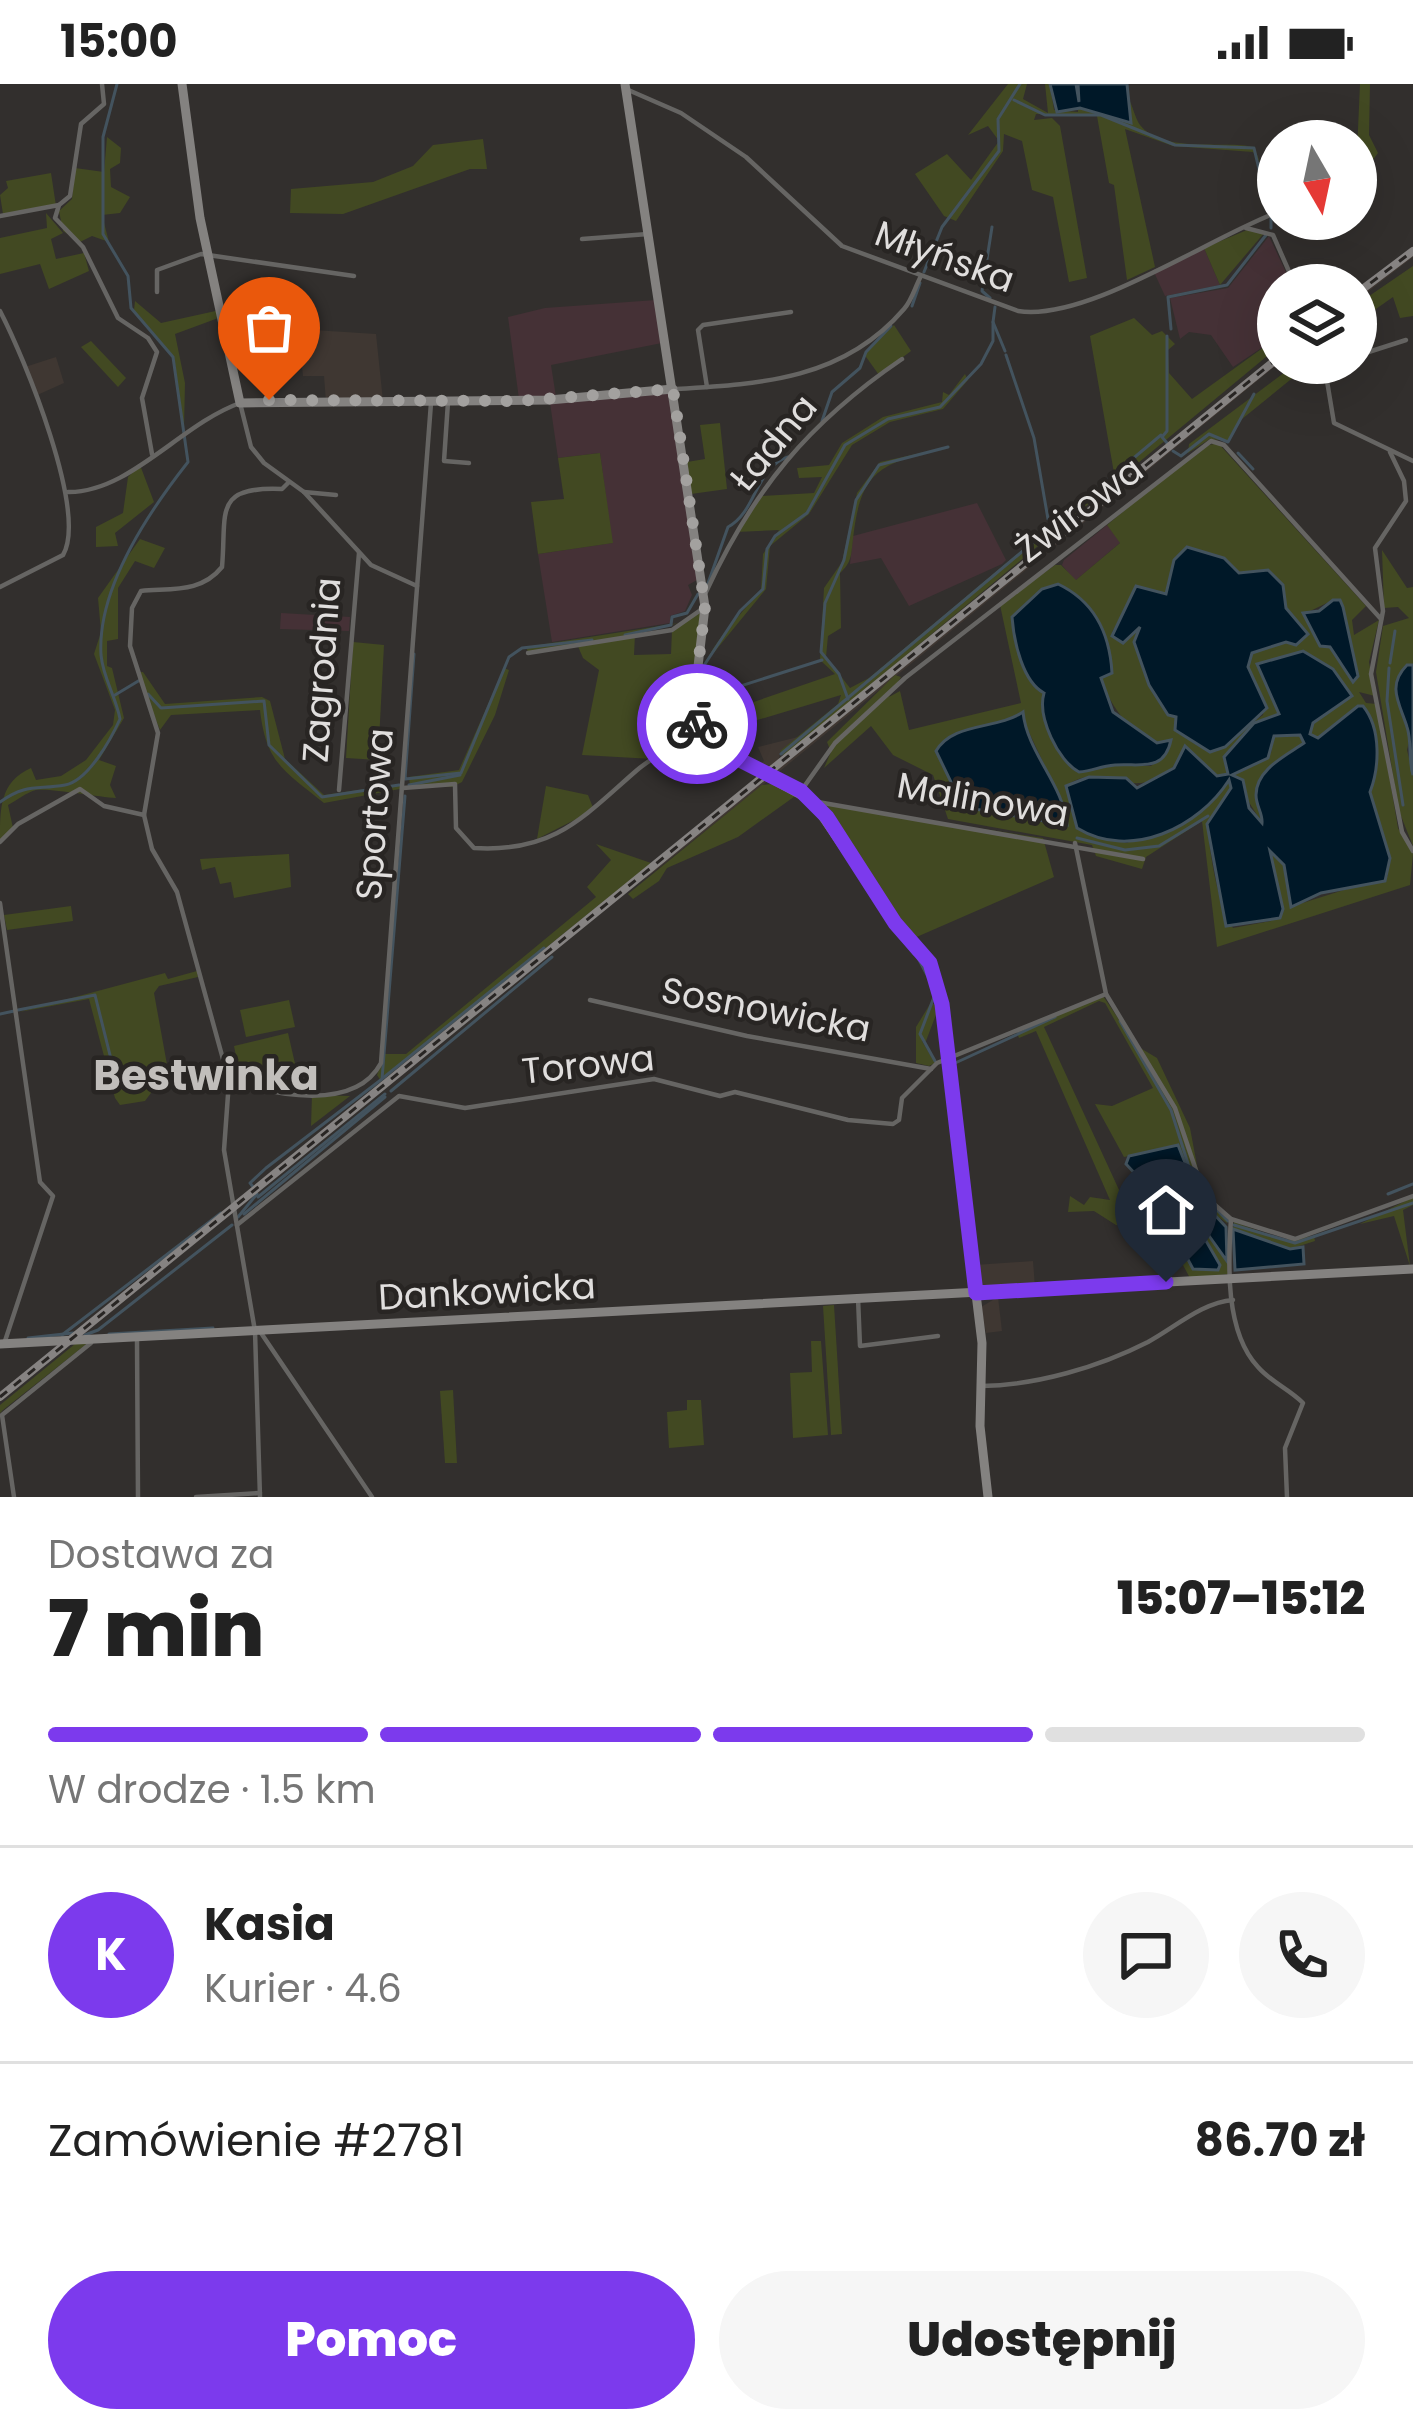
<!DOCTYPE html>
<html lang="pl">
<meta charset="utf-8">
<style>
body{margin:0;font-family:Poppins,sans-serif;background:#f6f6f6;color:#222;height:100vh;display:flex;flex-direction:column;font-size:45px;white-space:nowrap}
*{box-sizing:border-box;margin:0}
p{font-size:39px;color:#767676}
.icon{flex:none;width:66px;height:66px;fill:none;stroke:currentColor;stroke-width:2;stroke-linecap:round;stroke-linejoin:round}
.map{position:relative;height:1413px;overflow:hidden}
.side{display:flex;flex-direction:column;background:#fff;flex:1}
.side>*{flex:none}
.needle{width:78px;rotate:171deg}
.tools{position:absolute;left:1257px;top:36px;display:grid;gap:24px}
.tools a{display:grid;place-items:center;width:120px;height:120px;border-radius:50%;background:#fff;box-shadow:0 12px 48px #0002;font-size:60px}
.pin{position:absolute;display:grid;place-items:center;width:102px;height:102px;color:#fff;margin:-123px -51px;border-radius:50% 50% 50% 0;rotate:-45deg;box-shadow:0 0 12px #0007}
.pin .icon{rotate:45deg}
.courier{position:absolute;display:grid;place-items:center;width:120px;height:120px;margin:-60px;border:9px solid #7c3aed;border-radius:50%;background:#fff;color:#222;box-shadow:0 3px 15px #0007}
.headline em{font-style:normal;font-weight:800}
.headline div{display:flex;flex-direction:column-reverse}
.headline{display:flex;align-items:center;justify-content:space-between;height:204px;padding:0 48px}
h1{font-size:78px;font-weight:800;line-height:90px}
.bar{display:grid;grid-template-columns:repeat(4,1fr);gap:18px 12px;align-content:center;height:144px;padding:0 48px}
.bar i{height:15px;border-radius:9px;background:#e0e0e0}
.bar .active{background:#7c3aed}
.bar p{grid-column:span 4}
.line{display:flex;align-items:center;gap:30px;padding:0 48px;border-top:3px solid #e0e0e0}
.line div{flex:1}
.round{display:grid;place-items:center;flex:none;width:126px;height:126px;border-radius:63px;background:#f6f6f6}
.action{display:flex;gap:24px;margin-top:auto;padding:24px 48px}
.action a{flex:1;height:138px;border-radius:72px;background:#7c3aed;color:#fff;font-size:48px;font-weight:800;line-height:138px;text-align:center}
.action a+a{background:#f6f6f6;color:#222}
.status{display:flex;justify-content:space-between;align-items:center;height:84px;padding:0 60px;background:#fff;direction:ltr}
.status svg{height:33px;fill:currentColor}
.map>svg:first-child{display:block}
</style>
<div class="status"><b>15:00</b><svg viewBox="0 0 49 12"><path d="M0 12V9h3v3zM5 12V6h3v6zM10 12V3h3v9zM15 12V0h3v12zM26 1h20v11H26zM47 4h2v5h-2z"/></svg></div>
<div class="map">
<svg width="1413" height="1413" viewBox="0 0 1413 1413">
<rect width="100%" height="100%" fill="#322f2d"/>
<g fill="#3f3732">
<polygon points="1413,163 1413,173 1356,217 1356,207"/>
<polygon points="298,245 376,250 383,317 326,318 324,292 303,292"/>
<polygon points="1278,271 1279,279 764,700 646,794 642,788 768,686 757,681 764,677 758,663 798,653 781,667 778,678"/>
<polygon points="56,273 64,299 35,312 25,283"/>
<polygon points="1033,1177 1035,1203 979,1206 975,1181"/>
<polygon points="998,1213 1002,1247 986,1249 981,1223"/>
</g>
<g fill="#453136">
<polygon points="1269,152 1292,201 1278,201 1278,253 1233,283 1211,251 1189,248 1180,255 1170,214 1228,204"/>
<polygon points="1204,164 1220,201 1165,212 1153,186"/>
<polygon points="656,216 662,259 551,281 556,313 519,315 508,233 545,224"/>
<polygon points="669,309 697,496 688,501 692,511 685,527 670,532 670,539 552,558 538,470 612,459 600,369 558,374 550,319"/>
<polygon points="977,419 1006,476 1002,480 909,522 881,474 850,480 853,452"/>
<polygon points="1107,441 1121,458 1075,497 1062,481 1064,476"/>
<polygon points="281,529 350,533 349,547 280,545"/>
</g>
<g fill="#424922" fill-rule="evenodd">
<path d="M1008 0H1027L1023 15 1048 29 1045 0H1050L1054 26 1078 28V0L1081 25 1131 38 1128 14C1133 22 1135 34 1140 41 1163 70 1223 56 1254 63L1260 78 1253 68 1173 62 1125 45 1155 183 1127 196 1114 101 1109 99 1097 32 1036 30 1034 36 1052 34 1060 42 1087 194 1069 198 1053 113 1032 106 1022 57 1004 50 1003 67 956 137 944 132 915 90 947 70 971 96 999 57 988 42 968 51Z"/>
<polygon points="1360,0 1370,0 1369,51 1378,69 1372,77 1357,68"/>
<polygon points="107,53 121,64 120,79 110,85 111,103 130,113 120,129 102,131 109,158 92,152 80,158 63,147 59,127 72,115 75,84 104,88"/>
<polygon points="483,55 487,85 470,85 343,130 290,129 291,105 373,98 413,82 433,61"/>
<polygon points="51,89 56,122 3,130 0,111 8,104 6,97"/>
<polygon points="46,129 63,149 51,155 56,175 84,169 89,187 49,205 40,180 0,190 0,154 47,144"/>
<polygon points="1247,146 1265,148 1220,201 1204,164"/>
<polygon points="1413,182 1413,232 1400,234 1393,213 1356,239 1356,221"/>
<polygon points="135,217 161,239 220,226 221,233 175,250 185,299 184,344 174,273 134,226"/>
<path d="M1134 234 1152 251 1162 247 1175 260 1168 266 1169 289 1192 315 1278 253V263L793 665 783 671 780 667 838 620 841 611 711 650 703 647C685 580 722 553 761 506L763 470 779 446 736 448 760 412 814 409 822 393 799 394 797 384 829 381 842 359 883 333 942 318 943 308 949 311 965 290 968 296 943 325 890 338 852 361 809 430 770 462 766 505 707 577 700 626 704 635 835 590 820 576 824 504 842 478 857 409 880 378 952 362C886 380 861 379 853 455 851 471 852 478 840 489L841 544 828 552 826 573 850 604 869 594 1114 389 1090 252Z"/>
<polygon points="894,241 911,267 879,291 864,270"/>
<polygon points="91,257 126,294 118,303 81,263"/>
<polygon points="1297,279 1311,279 1242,335 1229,357 1210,355 1188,369 1189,360"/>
<polygon points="720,339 727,405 691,410 687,378 705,375 700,341"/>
<path d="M1218 359 1366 522 1352 536 1354 551 1379 536 1369 578 1375 612 1359 608 1366 619 1377 620 1398 744 1413 770 1410 801 1217 863 1202 737 1146 773 1142 785 1096 772 1092 761 948 735 933 691 893 671 871 642 824 684 831 668 827 658 895 591 901 593 889 613 900 607 909 646 1021 619 1000 521 1055 481H1061L1076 496 1120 459 1107 441 1201 363ZM1218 474 1239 489 1283 501 1287 524 1298 539 1286 558 1252 569 1248 583 1265 617 1263 631 1245 644 1195 660 1175 646 1176 634C1152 607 1138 579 1140 543L1128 555 1112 548 1134 513 1162 512ZM1058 500C1094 517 1102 546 1112 581L1100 594C1111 621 1133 660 1169 659V666L1151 682H1096L1079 688C1056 674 1042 639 1045 612L1031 599 1012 532 1042 505ZM1333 516 1343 523 1358 591 1329 563 1320 562 1304 530ZM1302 567C1319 586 1342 588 1352 613L1313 639 1310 649 1318 654 1351 627C1364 655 1381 681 1370 708L1388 765V792L1290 823 1284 781 1269 767 1279 804 1271 837 1233 844C1216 815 1211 774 1207 740L1231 704 1230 696 1127 759 1086 750 1066 702C1107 671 1139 734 1187 666L1217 692 1228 690 1225 673 1254 639 1279 630 1258 580ZM1005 641 1027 644 1059 712 1057 741 963 723 936 667 961 647Z"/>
<polygon points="600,369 613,459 538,470 531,418 564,415 558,374"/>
<polygon points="140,381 154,418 115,449 118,462 96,463 96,443 123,429 128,393"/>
<path d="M140 455 165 464 154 484 135 477 118 504V555L107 557V582L112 584 124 634 99 676 116 682 110 701 116 714C98 713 51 704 36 706 27 708 16 717 8 721L13 744 0 756C0 723 0 698 31 684L36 696 61 692 86 676 113 641 115 626 94 570 101 548 98 514Z"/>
<polygon points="1382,466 1407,504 1413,503 1413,640 1407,666 1413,691 1413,762 1399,727 1376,588 1383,542 1409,534 1398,523 1384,524"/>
<polygon points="702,526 693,646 653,675 582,671 599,586 583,574 577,560 528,568 526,563 679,539 635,550 634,571 671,570 672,546"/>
<polygon points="353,558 384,561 378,676 346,674"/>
<polygon points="504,584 509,586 495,631 462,698 452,703 410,702 409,693 459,686"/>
<path d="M137 588H143L165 620 262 613 270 617 285 675 324 711 400 700V705L324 719C284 687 266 679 260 626L171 631 160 646Z"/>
<path d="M1300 651 1305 659C1286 671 1259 685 1257 711 1256 721 1263 731 1262 739L1232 691 1271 669 1274 652Z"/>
<polygon points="772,700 798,710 738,753 667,784 659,797 633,815 628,810 762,701"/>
<polygon points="546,702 588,711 594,726 537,755"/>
<polygon points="818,720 1043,754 1054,793 912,855"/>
<polygon points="596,760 651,779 381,997 377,991 385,970 406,970 596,813 587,803 611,776"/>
<polygon points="289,770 291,803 234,814 231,798 220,800 215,783 202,786 200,775"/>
<polygon points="71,822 73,837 7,846 4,831"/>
<polygon points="197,887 198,893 159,902 154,909 168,986 145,1017 120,1021 115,1014 89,915 19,928 165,889 168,895"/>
<path d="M1103 912 1137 962 1157 974 1190 1044 1202 1108 1228 1135 1227 1139 1211 1128 1202 1141 1227 1177 1228 1190 1190 1194 1160 1139 1116 1141 1094 1127 1068 1128 1070 1112 1084 1121 1090 1113 1110 1116 1036 947 1019 954 1017 949ZM1099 917 1105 919 1153 1004 1112 1022 1095 1020 1124 1073 1178 1062 1202 1122 1198 1143 1140 1094 1120 1108 1044 943Z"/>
<polygon points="289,916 295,943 246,953 240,926"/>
<polygon points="930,920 940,920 926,957 922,957 935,979 929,982 916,979 916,943"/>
<polygon points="288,949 296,984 242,997 239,986 232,987 228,974 236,972 234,962"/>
<polygon points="312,1011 350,1012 311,1042"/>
<polygon points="1413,1113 1413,1121 1403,1126 1410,1182 1394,1132 1360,1140"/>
<polygon points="1234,1138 1284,1156 1314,1152 1315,1157 1290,1165 1233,1145"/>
<polygon points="834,1221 842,1350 831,1351 823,1222"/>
<polygon points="811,1257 821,1257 828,1351 793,1354 790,1289 812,1288"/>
<polygon points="89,1258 3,1326 0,1329 0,1321 75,1260"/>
<polygon points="453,1306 457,1379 445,1379 440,1307"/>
<polygon points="687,1316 701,1316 704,1361 669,1364 667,1328 687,1326"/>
</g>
<g fill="#001828" stroke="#43535e" stroke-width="3" fill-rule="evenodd">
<polygon points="1050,0 1076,0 1079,18 1078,0 1127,0 1131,39 1080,24 1057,28"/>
<polygon points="1187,463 1224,474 1239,489 1268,486 1283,501 1286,524 1308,550 1296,561 1286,558 1252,569 1248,583 1267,624 1225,663 1210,668 1175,646 1176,633 1168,631 1149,601 1134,558 1140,543 1123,559 1112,552 1136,502 1166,510 1174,476"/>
<path d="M1058 500C1096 518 1110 553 1112 589L1101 594 1113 628 1157 659 1171 656C1164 689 1140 679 1115 681 1099 682 1094 687 1079 688 1058 677 1037 633 1044 609 1023 598 1014 559 1012 533L1042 505Z"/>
<polygon points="1333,516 1340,516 1343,523 1358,592 1353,598 1330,563 1320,562 1303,529 1319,527"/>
<path d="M1303 567 1333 585 1352 612 1313 639 1310 650 1318 654 1358 622H1363C1382 645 1379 685 1370 708L1390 774 1385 797 1321 809 1291 823 1284 781 1270 767 1283 825 1280 834 1226 842 1207 740 1231 704 1229 696C1199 743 1131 777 1077 744L1066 702 1089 693 1126 694 1137 704 1174 684 1185 662 1217 692 1228 690 1224 673 1254 639 1279 630 1257 580ZM1300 651 1304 659C1287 671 1256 685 1256 711 1256 722 1263 730 1262 739L1249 724 1243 696 1232 691 1268 674 1274 652Z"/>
<path d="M1407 581H1413V691C1408 675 1412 657 1407 643 1400 620 1386 602 1407 581Z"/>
<path d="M1023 628C1027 669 1064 701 1067 741L963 723 936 667C953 638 996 646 1023 628Z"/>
<polygon points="1178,1061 1202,1122 1198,1143 1220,1181 1218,1186 1193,1185 1152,1108 1126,1080 1129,1072"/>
<polygon points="1211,1127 1226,1143 1227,1177 1202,1142 1205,1128"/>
<polygon points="1233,1145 1290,1165 1303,1163 1304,1180 1235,1186"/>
</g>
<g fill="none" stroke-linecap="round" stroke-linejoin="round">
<g stroke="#43535e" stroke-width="3">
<polyline points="1014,16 1045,31 1101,31 1175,61 1254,64 1269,128"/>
<polyline points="1271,144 1271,134"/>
<polyline points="924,188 942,143 999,67 998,35 1020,0"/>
<polyline points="990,214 982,207 992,143"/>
<polyline points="912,222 920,199"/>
<polyline points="995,223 993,238 1005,267"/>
<polyline points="1171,245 1168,213 1227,201 1266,151"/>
<polyline points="1006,271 1034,354 1048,435"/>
<polyline points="822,337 832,308 860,284 866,268 891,242"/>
<polyline points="1167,359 1162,353 1167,347 1167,252"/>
<polyline points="1173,367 1181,372 1209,350 1228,358 1254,310"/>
<polyline points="1238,369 1253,385"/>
<path d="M707 502 728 443C756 429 756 382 788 373"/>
<polyline points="625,551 671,541 672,533 687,529 698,510"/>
<polyline points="414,570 405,695 461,689 509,573 522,564 592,556"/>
<polyline points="1390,579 1395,547"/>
<polyline points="703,583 740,527 763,505 767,465 775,452 807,429 845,361 888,335 940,323 981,280 993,257 993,238"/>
<polyline points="1389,584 1387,617 1403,721"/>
<polyline points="148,610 161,624 264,617 269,661 322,713 399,701"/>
<polyline points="115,611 140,596"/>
<polyline points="703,614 822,576"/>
<polyline points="848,615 839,590 821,568 825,519 844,476 856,416 879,381 948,363"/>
<polyline points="781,670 1161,351"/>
<polyline points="409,701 460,691"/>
<path d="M0 718C27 699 37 706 65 701 88 697 111 655 120 635 116 613 103 594 101 571 97 505 147 430 188 378L173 273 131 224 128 192 103 150V53L117 0"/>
<polyline points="1077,754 1125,766 1159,762 1208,732"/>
<polyline points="896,847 914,870"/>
<polyline points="918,874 934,904"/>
<polyline points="934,913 920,950 935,977"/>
<polyline points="18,926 95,911 117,999"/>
<polyline points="0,930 14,927"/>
<polyline points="1120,937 1171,1026 1196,1105 1228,1137"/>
<polyline points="953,980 1055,933"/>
<polyline points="383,994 544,864"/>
<polyline points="391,1007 552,873"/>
<polyline points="254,1104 250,1099 266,1084 382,995 405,712"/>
<polyline points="1388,1110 1413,1100"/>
<polyline points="258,1113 385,1010"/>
<polyline points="244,1130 385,1013"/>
<polyline points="238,1133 257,1110"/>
<polyline points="1234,1141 1295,1159 1413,1119"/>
<polyline points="109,1250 213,1244"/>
<polyline points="62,1251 221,1129"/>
<polyline points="85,1251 98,1246 232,1141"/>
<polyline points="28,1254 73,1249"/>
</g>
<g stroke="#666563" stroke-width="4.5">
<polyline points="102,0 104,20 81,40 70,112 59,121 55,134 83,163 118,234 148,254 157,268 142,314 152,370"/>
<path d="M626 5 681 29 746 73 842 162 1018 227C1087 238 1208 154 1278 128"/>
<polyline points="1356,84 1358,82"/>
<polyline points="0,132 59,121"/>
<polyline points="1246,144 1273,151 1295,201"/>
<polyline points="582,155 648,150"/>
<polyline points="157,208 157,186 201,170 354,192"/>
<path d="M0 227C24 273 88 428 63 471L0 503"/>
<polyline points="1356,272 1406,256"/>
<polyline points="1324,279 1334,339 1413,377"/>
<polyline points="707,303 698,246 703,241 791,228"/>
<path d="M676 305C763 300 844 295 904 225 912 216 915 203 921 192"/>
<polyline points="448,318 444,377 469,379"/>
<polyline points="1390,368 1404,397 1406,417 1375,464 1383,527 1371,590 1402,748 1413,767"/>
<path d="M68 408C129 409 181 340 240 319L251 363 264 379 304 408 371 481 417 502"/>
<polyline points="304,408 336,411"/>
<path d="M706 508C753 406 808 339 902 275"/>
<polyline points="528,569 672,546 705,523"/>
<path d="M403 704 455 700 456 744 474 764C554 769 583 733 636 687 654 671 679 661 698 645"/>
<polyline points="339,706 359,469"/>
<polyline points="801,707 835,659 905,594 1211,357 1224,361 1381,535"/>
<polyline points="812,717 1143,775"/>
<polyline points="0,758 18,740 80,705 104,722 144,731"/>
<polyline points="1075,759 1106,910 1175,1024 1203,1107 1215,1121 1231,1135 1295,1155 1413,1112"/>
<polyline points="0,819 40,1098 53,1112 4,1260"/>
<polyline points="590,916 747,952 931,985"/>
<path d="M230 997C275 1011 355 1028 381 979L431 319"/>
<path d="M1231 1135C1228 1180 1225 1248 1258 1283 1271 1298 1289 1305 1303 1319L1285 1364 1287 1413"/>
<polyline points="237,1141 399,1012 465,1024 654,995 720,1012 735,1008 848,1036 893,1040 899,1036 902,1014 937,979 1106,910"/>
<polyline points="858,1214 860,1262 938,1252"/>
<polyline points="259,1246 372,1413"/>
<polyline points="137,1257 138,1413"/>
<path d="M982 1302C1037 1301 1099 1283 1148 1258 1174 1244 1203 1218 1233 1216"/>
<polyline points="14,1413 2,1331 91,1259"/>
<polyline points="196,1413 260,1409"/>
<path d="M260 1413 255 1247 224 1066 229 997 177 808 152 765 144 731 158 649 130 562 132 524 141 507C172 504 201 509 222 483 227 429 212 402 282 405L289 398"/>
</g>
<g stroke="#848280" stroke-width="9">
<polyline points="182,0 200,134 240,319 549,316 673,305"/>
<polyline points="625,0 705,523 694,616 698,645 730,672 812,717 895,839 930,879 938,899 982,1259 980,1342 988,1413"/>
<polyline points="0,1260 1413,1185"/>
</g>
<defs>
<g id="rail">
<polyline points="1356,210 1413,167"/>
<polyline points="0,1313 1278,274"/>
</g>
</defs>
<use href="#rail" stroke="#868382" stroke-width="8"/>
<use href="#rail" stroke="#282523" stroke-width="3" stroke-dasharray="9" stroke-linecap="butt"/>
</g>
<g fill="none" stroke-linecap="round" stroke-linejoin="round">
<polyline stroke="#a3a19f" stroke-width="12" stroke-dasharray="0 21.6" points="269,316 519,317 673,305 705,523 694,616 697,640"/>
<polyline stroke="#7c3aed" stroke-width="15" points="697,640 730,671 801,707 827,733 895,839 930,879 942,920 976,1209 1166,1198"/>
</g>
<g text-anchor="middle" stroke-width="9" stroke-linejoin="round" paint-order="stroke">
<g font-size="36" fill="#e0dedd" stroke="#282523">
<text transform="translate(945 172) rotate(20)" y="13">Młyńska</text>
<text transform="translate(773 358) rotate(-50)" y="13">Ładna</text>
<text transform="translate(1079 425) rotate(-37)" y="13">Żwirowa</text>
<text transform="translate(321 586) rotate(-86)" y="13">Zagrodnia</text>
<text transform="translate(983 715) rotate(10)" y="13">Malinowa</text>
<text transform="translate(374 730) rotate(-86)" y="13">Sportowa</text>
<text transform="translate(766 925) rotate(11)" y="13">Sosnowicka</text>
<text transform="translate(588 980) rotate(-6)" y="13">Torowa</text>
<text transform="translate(487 1207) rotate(-3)" y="13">Dankowicka</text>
</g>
<g font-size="42" font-weight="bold" fill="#c1bebb" stroke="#282523">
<text x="206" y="1006">Bestwinka</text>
</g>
</g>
</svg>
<div class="tools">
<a><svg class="needle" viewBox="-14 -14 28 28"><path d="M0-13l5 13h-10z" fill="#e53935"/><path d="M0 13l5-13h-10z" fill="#767676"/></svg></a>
<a><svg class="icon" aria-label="layers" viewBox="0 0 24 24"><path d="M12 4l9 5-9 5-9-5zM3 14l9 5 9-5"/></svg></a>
</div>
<div class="pin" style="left:269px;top:316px;background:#ea580c"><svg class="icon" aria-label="bag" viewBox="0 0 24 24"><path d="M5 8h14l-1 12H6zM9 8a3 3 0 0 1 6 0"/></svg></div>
<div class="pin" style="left:1166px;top:1198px;background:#1f2937"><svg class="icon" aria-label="home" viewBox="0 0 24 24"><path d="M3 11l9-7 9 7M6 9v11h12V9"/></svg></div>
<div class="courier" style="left:697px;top:640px"><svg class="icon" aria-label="bike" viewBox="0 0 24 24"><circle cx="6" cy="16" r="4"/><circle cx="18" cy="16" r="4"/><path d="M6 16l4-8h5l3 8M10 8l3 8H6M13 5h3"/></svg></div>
</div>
<section class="side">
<div class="headline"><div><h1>7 min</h1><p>Dostawa za</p></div><em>15:07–15:12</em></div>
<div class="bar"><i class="active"></i><i class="active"></i><i class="active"></i><i></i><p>W drodze · 1.5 km</p></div>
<div class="line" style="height:216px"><b class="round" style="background:#7c3aed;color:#fff">K</b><div><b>Kasia</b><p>Kurier · 4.6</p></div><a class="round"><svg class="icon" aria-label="chat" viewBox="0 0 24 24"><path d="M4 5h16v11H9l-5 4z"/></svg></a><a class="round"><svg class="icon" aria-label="phone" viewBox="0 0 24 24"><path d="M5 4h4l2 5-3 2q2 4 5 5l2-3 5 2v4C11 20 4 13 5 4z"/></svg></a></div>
<div class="line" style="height:156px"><div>Zamówienie #2781</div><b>86.70 zł</b></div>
<div class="action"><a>Pomoc</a><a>Udostępnij</a></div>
</section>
